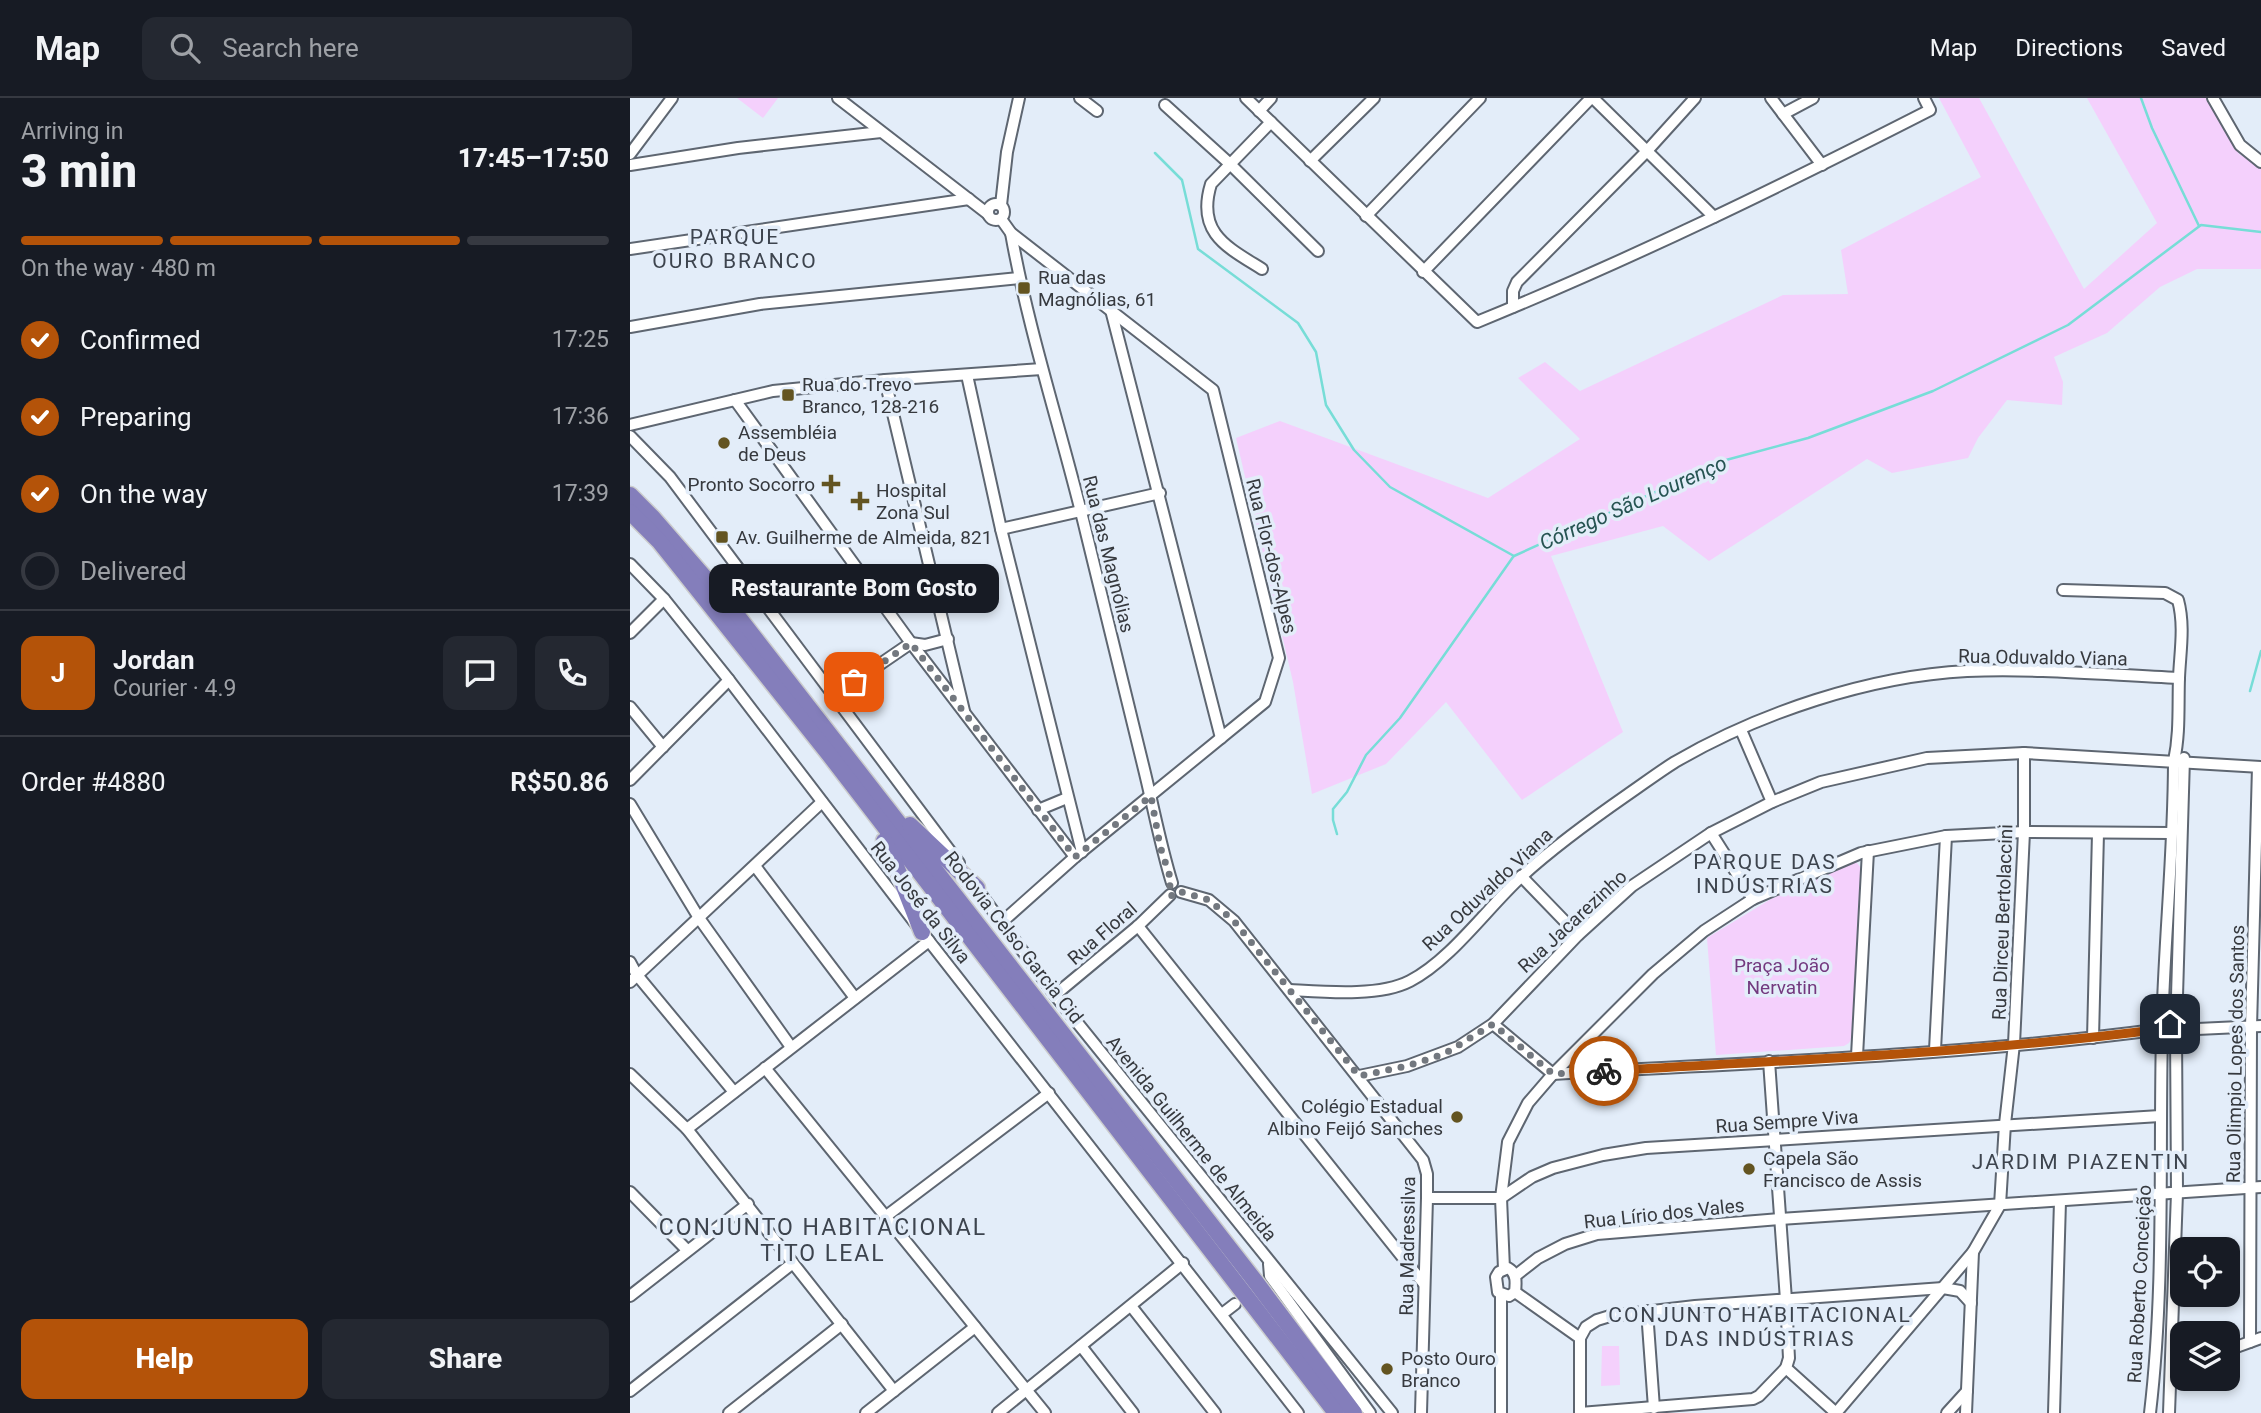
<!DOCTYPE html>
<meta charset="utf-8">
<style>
body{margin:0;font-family:Roboto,sans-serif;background:#242831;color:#f1f3f6;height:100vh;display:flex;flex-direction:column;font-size:26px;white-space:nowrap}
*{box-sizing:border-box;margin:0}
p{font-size:23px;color:#9ea1a6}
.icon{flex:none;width:38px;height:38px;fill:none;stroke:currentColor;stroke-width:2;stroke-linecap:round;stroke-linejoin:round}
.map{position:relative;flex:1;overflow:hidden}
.side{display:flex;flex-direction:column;background:#171b24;width:630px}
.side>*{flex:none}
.fabs{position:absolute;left:1540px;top:1139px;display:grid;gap:14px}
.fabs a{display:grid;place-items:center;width:70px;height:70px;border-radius:14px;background:#171b24;box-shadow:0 4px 10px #0003;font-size:35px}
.pin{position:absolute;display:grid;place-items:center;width:60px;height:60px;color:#fff;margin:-30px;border-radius:14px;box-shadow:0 4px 10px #0006}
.courier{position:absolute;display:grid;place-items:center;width:70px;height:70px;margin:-35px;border:5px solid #b45309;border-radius:50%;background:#fff;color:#222;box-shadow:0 2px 9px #0007}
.bubble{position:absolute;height:49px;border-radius:14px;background:#171b24;box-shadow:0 4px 10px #0003;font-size:23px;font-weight:800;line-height:49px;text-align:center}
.head em{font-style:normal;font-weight:800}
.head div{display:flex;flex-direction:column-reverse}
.head{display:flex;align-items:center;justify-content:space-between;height:119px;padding:0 21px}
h1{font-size:46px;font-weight:800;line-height:52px}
.bar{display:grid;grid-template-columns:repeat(4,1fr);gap:10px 7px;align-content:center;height:84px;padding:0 21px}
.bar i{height:9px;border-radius:5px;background:#363941}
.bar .current{background:#b45309}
.bar p{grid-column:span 4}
.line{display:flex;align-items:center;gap:18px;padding:0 21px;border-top:2px solid #363941}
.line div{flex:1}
.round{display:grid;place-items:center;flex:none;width:74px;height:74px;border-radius:14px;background:#242831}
ol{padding:0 21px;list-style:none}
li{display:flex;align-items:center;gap:21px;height:77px}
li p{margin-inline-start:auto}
li .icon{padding:7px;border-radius:50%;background:#b45309;color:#fff;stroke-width:4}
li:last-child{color:#9ea1a6}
li i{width:38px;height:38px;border:4px solid #363941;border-radius:50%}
.primary-button{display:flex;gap:14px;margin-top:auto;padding:14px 21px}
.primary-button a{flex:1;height:80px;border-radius:14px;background:#b45309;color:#fff;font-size:28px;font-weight:800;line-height:80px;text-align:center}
.primary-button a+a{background:#242831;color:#f1f3f6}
header{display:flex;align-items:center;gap:42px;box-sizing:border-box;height:98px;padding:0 35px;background:#171b24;border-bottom:2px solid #363941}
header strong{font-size:33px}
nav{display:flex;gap:38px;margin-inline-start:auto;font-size:24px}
.search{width:490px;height:63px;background:#242831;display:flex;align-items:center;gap:18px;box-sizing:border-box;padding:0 24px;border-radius:14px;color:#9ea1a6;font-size:26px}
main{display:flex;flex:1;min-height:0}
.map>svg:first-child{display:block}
</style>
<header>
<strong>Map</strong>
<div class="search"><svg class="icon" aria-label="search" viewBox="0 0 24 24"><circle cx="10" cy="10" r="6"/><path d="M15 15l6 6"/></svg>Search here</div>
<nav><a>Map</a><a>Directions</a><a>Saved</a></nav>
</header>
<main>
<section class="side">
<div class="head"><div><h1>3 min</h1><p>Arriving in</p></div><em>17:45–17:50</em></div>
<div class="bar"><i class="current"></i><i class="current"></i><i class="current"></i><i></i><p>On the way · 480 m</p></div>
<ol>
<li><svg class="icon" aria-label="check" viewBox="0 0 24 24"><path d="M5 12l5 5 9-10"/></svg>Confirmed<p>17:25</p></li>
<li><svg class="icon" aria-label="check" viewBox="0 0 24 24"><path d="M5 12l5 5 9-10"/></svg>Preparing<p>17:36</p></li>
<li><svg class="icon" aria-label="check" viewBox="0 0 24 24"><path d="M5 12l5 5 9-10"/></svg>On the way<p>17:39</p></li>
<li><i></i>Delivered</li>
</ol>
<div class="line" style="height:126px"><b class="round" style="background:#b45309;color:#fff">J</b><div><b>Jordan</b><p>Courier · 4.9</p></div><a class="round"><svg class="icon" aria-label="chat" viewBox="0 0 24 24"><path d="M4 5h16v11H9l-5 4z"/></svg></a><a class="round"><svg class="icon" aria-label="phone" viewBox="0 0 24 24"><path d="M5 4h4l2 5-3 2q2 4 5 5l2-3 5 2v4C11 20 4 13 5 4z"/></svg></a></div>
<div class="line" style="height:91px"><div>Order #4880</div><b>R$50.86</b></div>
<div class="primary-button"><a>Help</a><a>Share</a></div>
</section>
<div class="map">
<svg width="1631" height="1315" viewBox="0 0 1631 1315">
<rect width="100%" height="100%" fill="#e3edf9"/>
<g fill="#f4d0fc">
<polygon points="107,0 148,0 133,20"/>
<polygon points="1309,0 1349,0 1454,191 1527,125 1457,0 1578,0 1609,56 1631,68 1631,171 1567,171 1530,189 1477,235 1424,259 1433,284 1432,307 1377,302 1348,340 1338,360 1262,375 1237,361 1079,463 1033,428 921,458 993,634 892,702 816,604 756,666 682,696 663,584 606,340 650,323 858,400 950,341 888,280 915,264 950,293 1153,197 1218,196 1211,152 1351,79"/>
<polygon points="1223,765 1227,765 1231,770 1222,939 1219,945 1214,948 1086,957 1077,840 1141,801"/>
<polygon points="972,1248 989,1248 990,1287 971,1288"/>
</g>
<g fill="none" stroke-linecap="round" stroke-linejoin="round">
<g stroke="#77ddd7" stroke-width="2.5">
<polyline points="1511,0 1522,30 1569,128"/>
<polyline points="525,55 552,82 568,151 668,225 686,254 696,307 724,352 760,389 884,458 1096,362 1178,340 1303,293 1438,227 1571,127 1631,134"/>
<polyline points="1620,593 1631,553"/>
<polyline points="707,736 703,722 703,711 717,694 736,657 770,620 883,459"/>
</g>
<defs>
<g id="minor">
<polyline points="208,0 358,116"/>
<polyline points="450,0 467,13"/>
<path d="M616 0 847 224C1002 161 1151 88 1300 12L1294 0"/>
<polyline points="963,0 1084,119"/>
<polyline points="1141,0 1192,67"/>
<polyline points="1583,0 1610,47 1631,64"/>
<polyline points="535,7 600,66 688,153"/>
<polyline points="629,13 641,0"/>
<polyline points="1153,16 1183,0"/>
<polyline points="0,56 42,0"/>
<polyline points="680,63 744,0"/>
<polyline points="0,67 108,50 251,34"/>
<circle cx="366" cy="114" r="8"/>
<polyline points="371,107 377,54 389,0"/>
<polyline points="736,118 850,0"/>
<polyline points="371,121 381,135 583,292 649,560 635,604 445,759 372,824"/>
<path d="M381 135C399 236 432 334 456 434 475 511 494 589 513 667 523 707 530 746 542 785"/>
<polyline points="0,151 339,101"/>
<path d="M632 171C597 149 566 135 581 86L641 24"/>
<polyline points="793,174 961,0"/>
<polyline points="883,209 883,193 887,184 1017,53 1065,0"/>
<polyline points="481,212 591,640"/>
<polyline points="0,229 130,206 389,180"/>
<polyline points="337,277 371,431 452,754"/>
<polyline points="255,282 334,613"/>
<polyline points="105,302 281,545 445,759"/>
<polyline points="0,327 143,293 255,282 412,271"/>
<polyline points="0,338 40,379 329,765"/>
<polyline points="371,431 530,395"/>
<polyline points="0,466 34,501 99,582 292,834 668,1315"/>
<path d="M1433 492 1535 495 1548 502C1555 528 1550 554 1549 580 1548 609 1550 635 1544 663 1544 754 1534 844 1532 934 1529 1061 1535 1188 1520 1315"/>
<polyline points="0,535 34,501"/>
<polyline points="205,597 281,545 295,547 318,541"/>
<polyline points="0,609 33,649"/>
<polyline points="1111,632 1142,704"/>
<polyline points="0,682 99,582"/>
<polyline points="0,706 69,820 161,949"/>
<polyline points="408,712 437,700"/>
<polyline points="1081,735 1123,801"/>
<polyline points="125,768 225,900"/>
<polyline points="891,778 948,837"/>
<polyline points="344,787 425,897 762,1315"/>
<polyline points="551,794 579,802 604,823 793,1062 797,1076 797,1100 791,1315"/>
<polyline points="508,828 794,1186"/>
<polyline points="0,864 7,877 104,994"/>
<polyline points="0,884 192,704"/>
<path d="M660 892C695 894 749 899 780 883 821 862 858 809 892 778 925 748 961 722 997 697 1013 686 1029 674 1045 664 1129 615 1239 578 1337 573 1407 570 1479 577 1549 580"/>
<polyline points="425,897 508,828 540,797"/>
<path d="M863 926 923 976C1126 964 1330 958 1532 931L1536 926H1540L1546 932"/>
<polyline points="1543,936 1546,932 1631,928"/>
<polyline points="1463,940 1468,735"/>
<polyline points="1305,952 1316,738"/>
<polyline points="1227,958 1238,753"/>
<polyline points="1139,963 1156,1202 1159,1260 1156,1270 1206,1315"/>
<polyline points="135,970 415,1315"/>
<polyline points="0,976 57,1031 264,1293"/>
<polyline points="729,978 777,968 828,949 863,926 948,837 1002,788 1081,735 1142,704 1191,684 1297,660 1394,655 1631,669"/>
<polyline points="57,1031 299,843"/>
<polyline points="0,1094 57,1152"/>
<polyline points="797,1100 871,1100 902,1079 923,1070 973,1057 1016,1050 1530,1018"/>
<polyline points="255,1119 419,995"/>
<polyline points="639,1166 640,1178 740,1315"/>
<path d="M878 1170C887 1175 886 1185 885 1194L879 1198 868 1194 866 1179 869 1174Z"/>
<polyline points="874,1171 871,1100 878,1044 898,1005 923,976 1023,876 1074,833 1123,801 1231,755 1316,738 1394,734 1541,735"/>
<polyline points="885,1178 908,1160 935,1146 967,1136 1150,1121 1631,1089"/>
<polyline points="885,1194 950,1240 956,1229 967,1222 980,1218 1065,1208 1313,1190 1330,1193 1341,1205"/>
<polyline points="871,1196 871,1315"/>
<polyline points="0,1198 118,1106"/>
<polyline points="501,1208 585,1315"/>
<polyline points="1017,1213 1024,1310"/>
<polyline points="592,1216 605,1206"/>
<polyline points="950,1240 950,1315"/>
<polyline points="1620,1244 1621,929 1628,669"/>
<polyline points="451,1248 503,1315"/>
<polyline points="1598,1252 1631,1240"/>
<polyline points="0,1293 163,1165"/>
<polyline points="99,1315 212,1226"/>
<polyline points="236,1315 345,1229"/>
<polyline points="368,1315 553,1165"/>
<polyline points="950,1315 1123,1301 1129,1298 1156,1270"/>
<polyline points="1206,1315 1343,1154 1370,1107 1375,1026 1384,946 1394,734 1394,655"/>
<polyline points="1317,1315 1337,1293"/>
<polyline points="1336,1315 1343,1154"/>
<polyline points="1424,1315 1430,1103"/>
<polyline points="1539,1315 1547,1095 1546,932 1554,660"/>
</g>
<g id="highway">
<polyline points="0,397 23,420 102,511 625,1183 724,1315"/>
<polyline points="0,414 29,443 198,655 706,1315"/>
<polyline points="280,727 347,790"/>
<polyline points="254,743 262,758 292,834"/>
</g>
</defs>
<use href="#minor" stroke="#5e6671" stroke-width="14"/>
<use href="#highway" stroke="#cbcccd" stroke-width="19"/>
<use href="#minor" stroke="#fff" stroke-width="10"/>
<use href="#highway" stroke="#847ebb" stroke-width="16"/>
</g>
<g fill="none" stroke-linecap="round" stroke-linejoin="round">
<polyline stroke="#73787f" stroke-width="7" stroke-dasharray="0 12.6" points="224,584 281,545 445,759 521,698 530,748 542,785 538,790 538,795 544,799 551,794 579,802 604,823 729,978 777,968 814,956 863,926 923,976 974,973"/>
<path stroke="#b45309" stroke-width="9" d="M974 973C1160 962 1347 955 1532 931L1536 936 1540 937 1546 932 1540 926"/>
</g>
<g fill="#635421" stroke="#e3edf9" stroke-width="2.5">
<rect x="387" y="183" width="14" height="14" rx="3.5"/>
<rect x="151" y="290" width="14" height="14" rx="3.5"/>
<circle cx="94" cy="345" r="7"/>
<path d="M197.5 375.5h7v7h7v7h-7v7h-7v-7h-7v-7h7z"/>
<path d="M226.5 392.5h7v7h7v7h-7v7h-7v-7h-7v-7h7z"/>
<rect x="85" y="432" width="14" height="14" rx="3.5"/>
<circle cx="827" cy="1019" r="7"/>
<circle cx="1119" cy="1071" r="7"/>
<circle cx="757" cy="1271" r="7"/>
</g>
<g text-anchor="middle" stroke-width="7" stroke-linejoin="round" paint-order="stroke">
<g font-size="19" fill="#36393e" stroke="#e3edf9" text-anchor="start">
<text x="408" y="186">Rua das<tspan x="408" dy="22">Magnólias, 61</tspan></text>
<text x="172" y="293">Rua do Trevo<tspan x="172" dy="22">Branco, 128-216</tspan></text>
<text x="108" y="341">Assembléia<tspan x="108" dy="22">de Deus</tspan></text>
<text x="185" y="393" text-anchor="end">Pronto Socorro</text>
<text x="246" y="399">Hospital<tspan x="246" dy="22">Zona Sul</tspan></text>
<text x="106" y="446">Av. Guilherme de Almeida, 821</text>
<text x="813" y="1015" text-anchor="end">Colégio Estadual<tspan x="813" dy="22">Albino Feijó Sanches</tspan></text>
<text x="1133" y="1067">Capela São<tspan x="1133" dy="22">Francisco de Assis</tspan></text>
<text x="771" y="1267">Posto Ouro<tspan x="771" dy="22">Branco</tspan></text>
</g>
<g font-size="19" fill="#36393e" stroke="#e3edf9">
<text transform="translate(479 456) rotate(76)" y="7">Rua das Magnólias</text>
<text transform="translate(642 458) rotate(76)" y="7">Rua Flor-dos-Alpes</text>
<text transform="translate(1413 559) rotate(1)" y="7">Rua Oduvaldo Viana</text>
<text transform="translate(857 791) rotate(-43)" y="7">Rua Oduvaldo Viana</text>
<text transform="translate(291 804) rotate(52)" y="7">Rua José da Silva</text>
<text transform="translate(942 823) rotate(-43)" y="7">Rua Jacarezinho</text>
<text transform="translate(1372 824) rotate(-88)" y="7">Rua Dirceu Bertolaccini</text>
<text transform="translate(472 835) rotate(-41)" y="7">Rua Floral</text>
<text transform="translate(384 839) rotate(52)" y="7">Rodovia Celso Garcia Cid</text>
<text transform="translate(1605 956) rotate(-89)" y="7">Rua Olimpio Lopes dos Santos</text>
<text transform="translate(1157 1023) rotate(-4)" y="7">Rua Sempre Viva</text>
<text transform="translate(562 1040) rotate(51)" y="7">Avenida Guilherme de Almeida</text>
<text transform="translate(1034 1115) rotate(-6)" y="7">Rua Lírio dos Vales</text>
<text transform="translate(777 1148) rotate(-89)" y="7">Rua Madressilva</text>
<text transform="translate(1509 1186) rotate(-87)" y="7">Rua Roberto Conceição</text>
</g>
<g font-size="19" fill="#73397f" stroke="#e3edf9">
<text x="1152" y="874">Praça João<tspan x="1152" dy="22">Nervatin</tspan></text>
</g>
<g font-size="21" letter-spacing="2" fill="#3d444e" stroke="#e3edf9">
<text x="105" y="146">PARQUE<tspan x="105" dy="24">OURO BRANCO</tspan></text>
<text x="1135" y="771">PARQUE DAS<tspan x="1135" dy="24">INDÚSTRIAS</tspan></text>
<text x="1451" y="1071">JARDIM PIAZENTIN</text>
<text x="1130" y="1224">CONJUNTO HABITACIONAL<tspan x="1130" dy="24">DAS INDÚSTRIAS</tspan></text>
</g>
<g font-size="21" font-style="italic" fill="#265452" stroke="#e3edf9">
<text transform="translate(1003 405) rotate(-24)" y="7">Córrego São Lourenço</text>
</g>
<g font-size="23" letter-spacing="2" fill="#3d444e" stroke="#e3edf9">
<text x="193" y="1137">CONJUNTO HABITACIONAL<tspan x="193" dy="26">TITO LEAL</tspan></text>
</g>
</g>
</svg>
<div class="fabs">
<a><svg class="icon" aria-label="locate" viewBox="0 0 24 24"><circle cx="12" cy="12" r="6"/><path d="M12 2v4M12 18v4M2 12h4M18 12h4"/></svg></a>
<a><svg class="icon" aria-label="layers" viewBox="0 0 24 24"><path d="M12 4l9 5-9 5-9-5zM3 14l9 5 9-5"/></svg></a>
</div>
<div class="pin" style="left:224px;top:584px;background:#ea580c"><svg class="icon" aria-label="bag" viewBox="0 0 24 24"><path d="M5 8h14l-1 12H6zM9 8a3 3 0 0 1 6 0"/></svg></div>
<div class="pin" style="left:1540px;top:926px;background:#1f2937"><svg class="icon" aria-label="home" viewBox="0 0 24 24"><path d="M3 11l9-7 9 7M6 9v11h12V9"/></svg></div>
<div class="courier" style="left:974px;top:973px"><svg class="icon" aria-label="bike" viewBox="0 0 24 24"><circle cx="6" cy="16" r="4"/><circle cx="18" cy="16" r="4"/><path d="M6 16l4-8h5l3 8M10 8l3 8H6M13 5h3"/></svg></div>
<div class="bubble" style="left:79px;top:466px;width:290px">Restaurante Bom Gosto</div>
</div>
</main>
